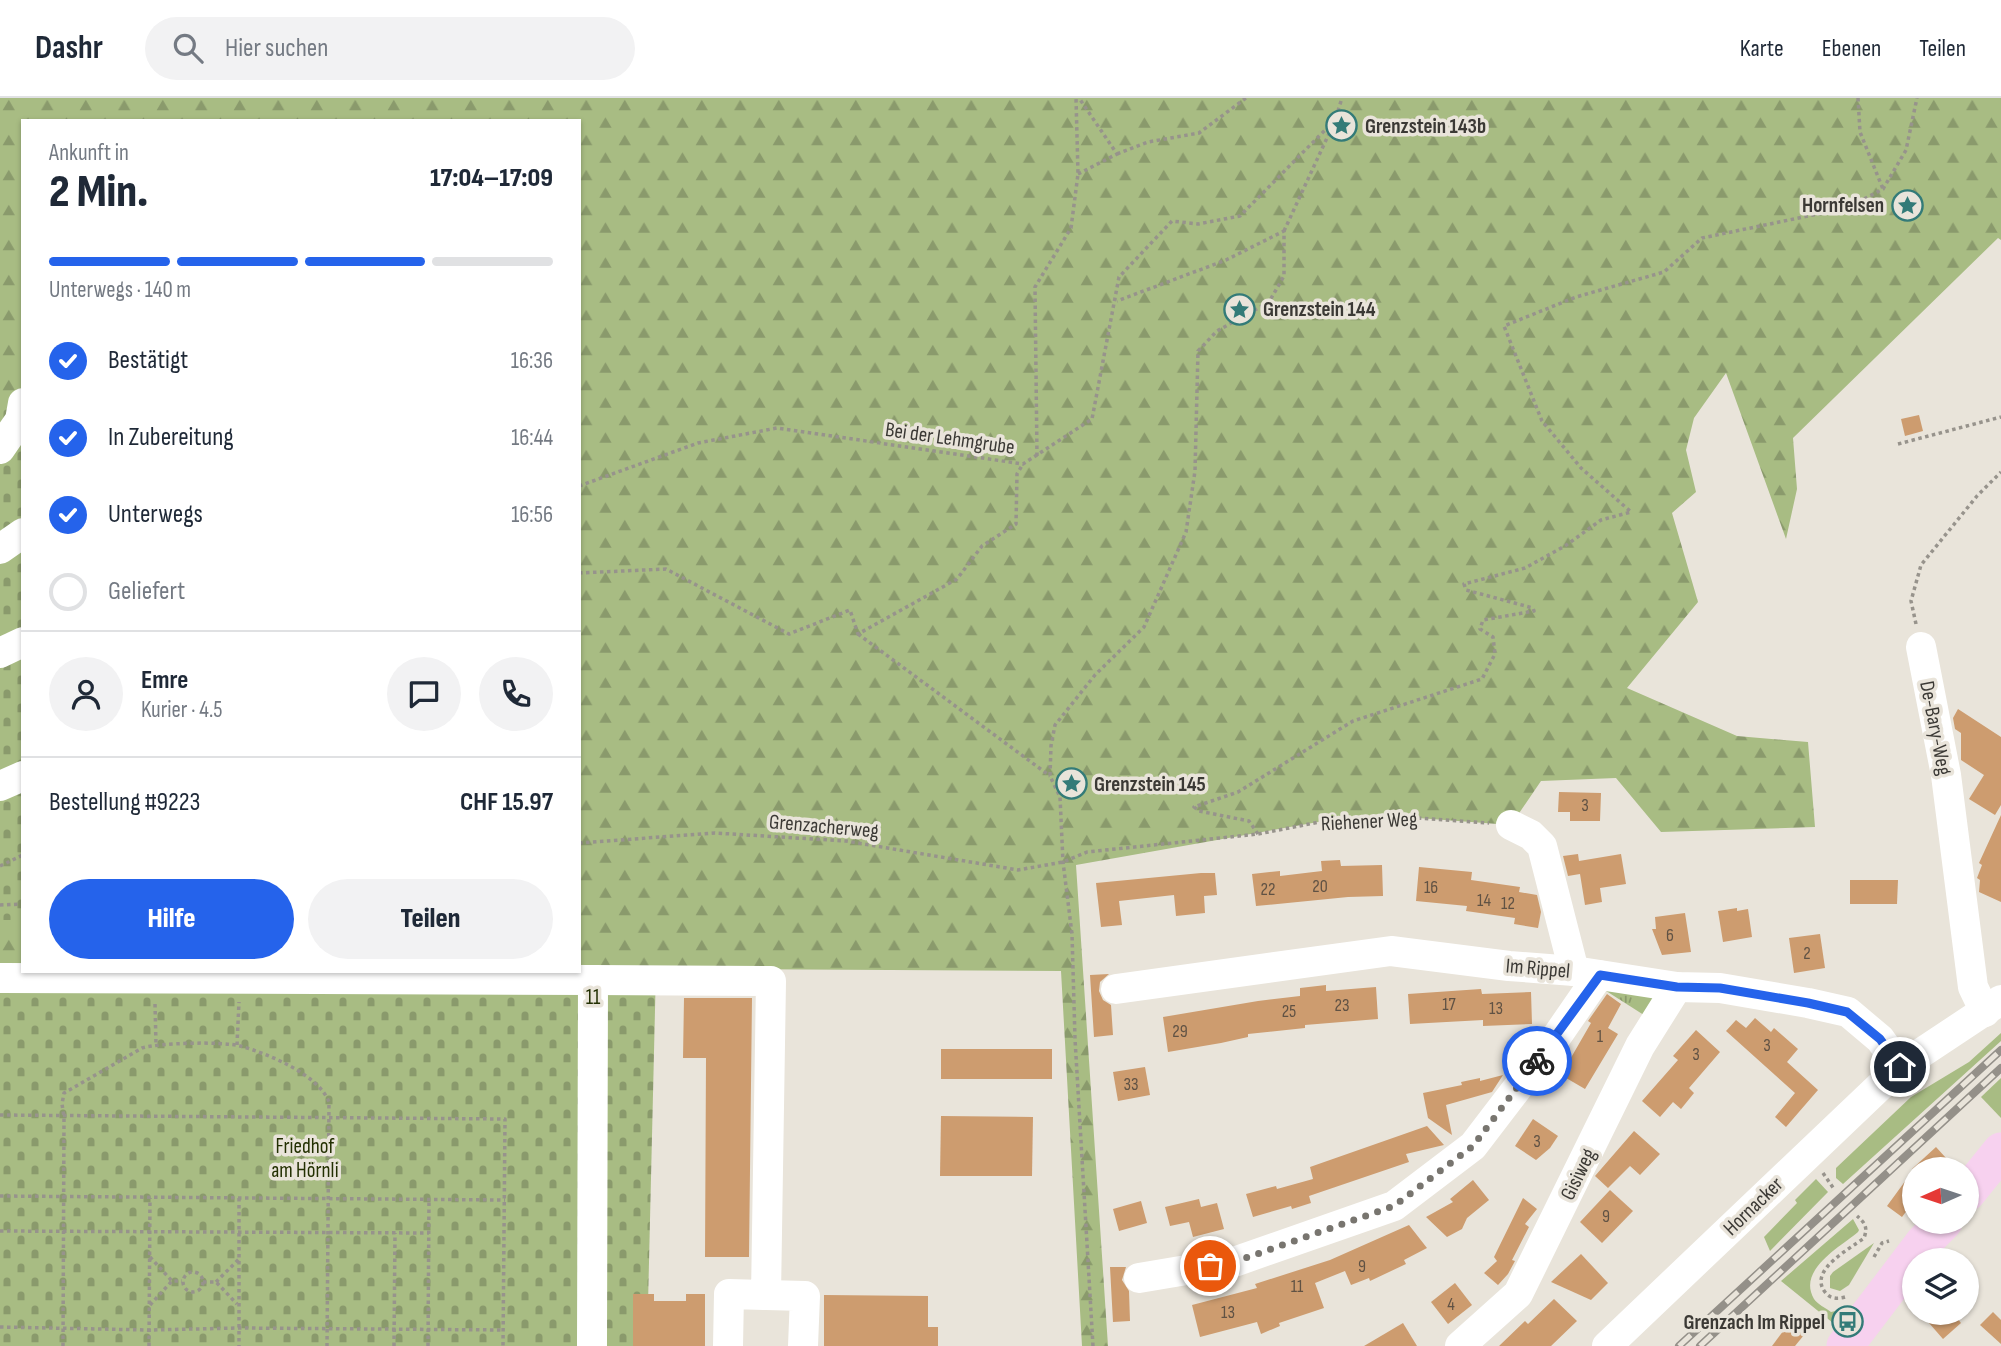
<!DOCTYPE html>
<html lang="de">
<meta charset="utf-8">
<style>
body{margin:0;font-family:"Sofia Sans Condensed",sans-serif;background:#f2f2f3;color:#1f2937;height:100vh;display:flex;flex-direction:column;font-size:26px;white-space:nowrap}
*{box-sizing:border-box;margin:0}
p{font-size:23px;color:#747a83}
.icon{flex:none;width:38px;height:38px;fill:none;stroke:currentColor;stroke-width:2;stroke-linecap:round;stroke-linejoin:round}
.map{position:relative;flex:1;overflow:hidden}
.details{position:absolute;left:21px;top:21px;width:560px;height:854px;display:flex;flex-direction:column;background:#fff;border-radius:0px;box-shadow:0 2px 5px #0004}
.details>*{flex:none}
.needle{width:46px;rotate:267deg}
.fabs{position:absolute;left:1902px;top:1059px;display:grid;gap:14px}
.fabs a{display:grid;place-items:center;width:77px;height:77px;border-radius:50%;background:#fff;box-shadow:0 2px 5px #0004;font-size:35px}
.pin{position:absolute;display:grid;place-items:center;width:60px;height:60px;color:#fff;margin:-30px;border:4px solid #fff;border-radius:50%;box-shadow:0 2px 7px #0007}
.courier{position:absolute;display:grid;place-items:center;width:70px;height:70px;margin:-35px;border:5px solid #2563eb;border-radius:50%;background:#fff;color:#222;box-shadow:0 2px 9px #0007}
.headline em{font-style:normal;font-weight:800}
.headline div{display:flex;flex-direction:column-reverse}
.headline{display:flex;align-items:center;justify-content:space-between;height:119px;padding:0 28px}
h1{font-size:46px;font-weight:800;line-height:52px}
.bar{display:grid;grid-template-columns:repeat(4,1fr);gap:10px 7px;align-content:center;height:84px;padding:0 28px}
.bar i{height:9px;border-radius:5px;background:#e0e1e3}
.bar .on{background:#2563eb}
.bar p{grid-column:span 4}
.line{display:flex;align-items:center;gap:18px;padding:0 28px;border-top:2px solid #e0e1e3}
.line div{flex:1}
.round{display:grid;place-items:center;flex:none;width:74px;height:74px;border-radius:37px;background:#f2f2f3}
ol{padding:0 28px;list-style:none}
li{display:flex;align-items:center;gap:21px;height:77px}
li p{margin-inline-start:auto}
li .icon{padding:7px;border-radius:50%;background:#2563eb;color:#fff;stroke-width:4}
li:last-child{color:#747a83}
li i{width:38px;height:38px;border:4px solid #e0e1e3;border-radius:50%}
.primary-button{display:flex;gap:14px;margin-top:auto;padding:14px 28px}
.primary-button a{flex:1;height:80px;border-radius:42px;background:#2563eb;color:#fff;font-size:28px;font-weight:800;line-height:80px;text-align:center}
.primary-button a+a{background:#f2f2f3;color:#1f2937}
header{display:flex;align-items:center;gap:42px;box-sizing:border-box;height:98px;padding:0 35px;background:#fff;border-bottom:2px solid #e0e1e3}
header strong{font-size:33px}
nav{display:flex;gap:38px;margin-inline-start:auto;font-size:24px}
.search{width:490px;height:63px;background:#f2f2f3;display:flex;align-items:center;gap:18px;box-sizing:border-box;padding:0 24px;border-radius:38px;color:#747a83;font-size:26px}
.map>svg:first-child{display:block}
</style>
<header>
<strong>Dashr</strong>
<div class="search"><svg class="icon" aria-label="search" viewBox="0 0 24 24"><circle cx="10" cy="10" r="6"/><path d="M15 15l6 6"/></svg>Hier suchen</div>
<nav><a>Karte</a><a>Ebenen</a><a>Teilen</a></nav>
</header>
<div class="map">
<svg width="2001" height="1248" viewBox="0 0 2001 1248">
<defs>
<pattern id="forest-firs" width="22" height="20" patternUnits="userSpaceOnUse" patternTransform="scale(1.75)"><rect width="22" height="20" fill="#a8bc83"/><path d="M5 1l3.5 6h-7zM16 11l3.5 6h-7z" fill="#8a9a6c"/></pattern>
<pattern id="cemetery-stones" width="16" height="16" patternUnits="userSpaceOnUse" patternTransform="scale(1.75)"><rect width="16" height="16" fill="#a8bc83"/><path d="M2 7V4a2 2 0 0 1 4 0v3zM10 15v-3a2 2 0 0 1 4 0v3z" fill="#8a9a6c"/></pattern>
<pattern id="park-tufts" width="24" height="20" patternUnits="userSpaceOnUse" patternTransform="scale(1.75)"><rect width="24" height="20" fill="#a8bc83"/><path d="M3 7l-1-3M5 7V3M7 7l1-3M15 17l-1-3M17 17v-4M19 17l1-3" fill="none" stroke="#8a9a6c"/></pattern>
</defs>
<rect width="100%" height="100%" fill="#e9e4da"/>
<g fill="#a8bc83">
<polygon points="2001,935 2001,943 1843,1086 1836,1080 1836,1070 1911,999 1969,964"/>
<polygon points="2001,980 2001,1020 1981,999"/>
<polygon points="1816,1081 1828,1094 1770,1153 1764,1139 1797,1105 1795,1102"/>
<path d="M1853 1121 1859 1132 1858 1134C1840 1149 1797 1172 1814 1201 1817 1206 1826 1210 1831 1214L1844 1211 1833 1225 1781 1183Z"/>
<polygon points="1874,1145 1849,1187 1840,1193 1830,1190 1830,1178 1833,1174"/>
</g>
<g fill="url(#forest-firs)">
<polygon points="0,0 2001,0 2001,142 1998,140 1793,340 1797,391 1786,441 1726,275 1694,320 1686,352 1696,394 1672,415 1698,504 1627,590 1737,638 1808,644 1815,729 1661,734 1616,680 1541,683 1511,727 1418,720 1335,721 1076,767 1108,1248 1082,1248 1061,873 579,870 579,23 23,23 23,303 0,329"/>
<rect x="0" y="822" width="23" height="45"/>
</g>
<g fill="url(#cemetery-stones)">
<polygon points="0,302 23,303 23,822 0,822"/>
<polygon points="0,867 656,870 647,1248 0,1248"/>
</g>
<polygon fill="url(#park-tufts)" points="1603,891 1652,895 1654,904 1647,919"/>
<g fill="#cd9c6f">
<polygon points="1919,317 1923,333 1905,338 1901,321"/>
<polygon points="1958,611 2001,639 2001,707 1995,717 1969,701 1984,677 1961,662 1961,635 1955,631 1953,620"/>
<polygon points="1559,694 1601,695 1600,723 1570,723 1570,714 1558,714"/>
<polygon points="2001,717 2001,804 1979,794 1980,782 1977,780 1982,767 1979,765"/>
<polygon points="1578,756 1579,763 1621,756 1626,786 1600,790 1602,804 1585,807 1580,776 1568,778 1563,758"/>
<polygon points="1340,762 1341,768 1382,767 1383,798 1348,799 1256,808 1252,776 1280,773 1280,778 1322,773 1321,763"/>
<polygon points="1419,769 1472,774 1471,782 1520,789 1519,794 1537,797 1541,814 1538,830 1514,826 1515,820 1466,813 1467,808 1416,803"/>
<polygon points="1201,775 1215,775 1217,797 1204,798 1205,815 1176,818 1174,797 1119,803 1122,827 1101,829 1096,785"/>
<polygon points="1850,782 1898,782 1897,806 1850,806"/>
<polygon points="1737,810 1737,813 1748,811 1752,839 1723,844 1718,813"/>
<polygon points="1685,815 1691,854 1662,857 1652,831 1656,831 1655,819"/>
<polygon points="1820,836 1825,870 1794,875 1789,840"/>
<polygon points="1109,876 1100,884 1099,893 1103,902 1111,907 1113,937 1094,939 1090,877"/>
<polygon points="1326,887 1326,893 1376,889 1378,921 1305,927 1305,930 1248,936 1248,939 1221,945 1168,954 1163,919 1258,903 1300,898 1300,890"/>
<polygon points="1481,891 1482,896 1531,894 1532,926 1483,928 1483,922 1410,926 1408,896"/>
<polygon points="1607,896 1621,906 1608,930 1618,936 1585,991 1561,977 1591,925 1588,923"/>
<polygon points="684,900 752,900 749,1159 705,1159 706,960 683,960"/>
<polygon points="1755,920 1771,934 1774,930 1798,951 1787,964 1818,992 1786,1029 1775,1019 1795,995 1726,933 1736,922 1746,930"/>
<polygon points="1696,932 1720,954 1689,990 1694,995 1681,1011 1673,1004 1660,1019 1642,1003 1678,962 1673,958"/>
<rect x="941" y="951" width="111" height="30"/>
<polygon points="1145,969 1150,997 1118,1003 1113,974"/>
<polygon points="1503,977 1492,994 1446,1007 1452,1037 1428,1020 1423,995 1462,987 1461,984 1480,980 1480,983"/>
<polygon points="941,1018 1033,1019 1032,1078 940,1078"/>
<polygon points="1533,1021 1558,1038 1550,1050 1536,1062 1515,1048"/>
<polygon points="1427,1028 1444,1047 1406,1056 1409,1064 1309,1098 1311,1105 1292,1111 1291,1108 1253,1119 1246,1096 1276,1088 1277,1091 1313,1081 1310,1069"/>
<polygon points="1634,1033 1660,1056 1640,1077 1630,1068 1608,1090 1595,1078"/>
<polygon points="1936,1049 1956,1071 1914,1071 1914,1103 1902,1119 1887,1108 1914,1071 1912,1071"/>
<polygon points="1473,1082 1489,1102 1467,1120 1462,1131 1447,1139 1426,1119 1453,1104 1450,1101"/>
<polygon points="1610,1092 1633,1113 1602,1145 1580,1124"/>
<polygon points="1523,1100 1537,1111 1525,1126 1529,1129 1512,1162 1515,1163 1508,1176 1498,1187 1484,1175 1497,1163 1494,1159"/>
<polygon points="1199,1101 1201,1109 1217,1105 1224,1131 1193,1139 1189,1124 1170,1128 1165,1109"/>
<polygon points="1141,1103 1147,1125 1119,1133 1113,1111"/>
<polygon points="1409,1127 1427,1150 1404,1162 1406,1166 1370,1183 1369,1180 1351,1187 1345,1173 1315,1185 1324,1210 1279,1225 1280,1228 1261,1236 1257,1224 1200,1239 1192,1207 1257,1190 1255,1186 1330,1162"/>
<polygon points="1581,1156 1608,1185 1591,1202 1551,1184"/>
<polygon points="1110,1169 1126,1169 1122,1182 1129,1193 1130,1223 1113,1224"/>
<polygon points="1455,1185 1472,1207 1448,1226 1431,1204"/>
<polygon points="633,1196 654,1196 654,1203 686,1203 686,1196 705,1196 705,1248 633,1248"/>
<polygon points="824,1197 928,1198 928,1229 938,1229 938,1248 824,1248"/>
<polygon points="1554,1201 1577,1223 1551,1248 1499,1248 1525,1223 1528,1226"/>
<polygon points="1941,1214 1952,1214 1961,1225 1943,1241 1929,1225"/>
<polygon points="1993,1214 2001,1222 2001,1246 1980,1227"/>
<polygon points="1403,1225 1417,1248 1364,1248"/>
<polygon points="1789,1225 1804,1237 1795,1248 1772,1248"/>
</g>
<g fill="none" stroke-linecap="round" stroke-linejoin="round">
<g stroke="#97938c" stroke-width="3.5" stroke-dasharray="3.5 3.5" stroke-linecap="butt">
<polyline points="1858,0 1860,34 1883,91"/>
<polyline points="1117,56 1148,44 1199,35 1246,0"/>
<polyline points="1078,76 1117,56 1079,0"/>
<polyline points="1284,133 1333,27"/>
<polyline points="1898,346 2001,319"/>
<polyline points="1037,358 1035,189 1071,130 1078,76 1076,0"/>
<polyline points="579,388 698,345 777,330 1023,366 1092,321 1119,179 1172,123 1198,126 1240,118 1335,22 1342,0"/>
<polyline points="579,475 666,471 789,536 850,512 858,536 957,481 982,448 1016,426 1017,376 1023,366"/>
<polyline points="1916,526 1911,503 1921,467 1977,398 2001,374"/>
<polyline points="858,536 1050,678"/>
<polyline points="1258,736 1249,723 1199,713 1194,709 1238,694 1353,623 1482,581 1495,556 1493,539 1480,531 1483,522 1534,513 1533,510 1466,492 1464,486 1525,470 1565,448 1601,422 1631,414 1581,370 1542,323 1504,228 1576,199 1664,174 1702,140 1847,110 1883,91 1906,52 1917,0"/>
<polyline points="579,745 715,735 846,743 1018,772 1063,764 1087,754 1258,736 1335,721 1418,720 1489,725"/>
<polyline points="0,768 23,757"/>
<polyline points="0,807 23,806"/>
<polyline points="155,906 156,946"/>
<polyline points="237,947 239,904"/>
<polyline points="0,1017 505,1021 503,1248"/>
<polyline points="1823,1075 1834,1091"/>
<polyline points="0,1098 505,1102"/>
<polyline points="239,1100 239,1248"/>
<polyline points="0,1133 429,1135"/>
<polyline points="150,1159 172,1183"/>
<polyline points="1874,1159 1882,1145 1889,1143"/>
<circle cx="193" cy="1184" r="10"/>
<polyline points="203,1184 216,1184 237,1206"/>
<polyline points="216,1184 239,1161"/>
<path d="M1845 1199C1838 1201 1830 1201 1825 1194 1808 1172 1850 1151 1864 1140 1868 1129 1865 1125 1857 1118"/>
<polyline points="150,1207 172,1183 182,1183"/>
<polyline points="0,1229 149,1232 240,1230 504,1232"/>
<path d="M63 1248 64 1019 62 1006 64 995 142 950C159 945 222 943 240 948 267 955 319 977 329 1004L327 1248"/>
<polyline points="149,1248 150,1100"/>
<polyline points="394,1248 395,1135"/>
<polyline points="428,1248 429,1101"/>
<polyline points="1093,1248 1075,941 1072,836 1063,764 1060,699 1050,678 1051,648 1055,627 1095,577 1144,529 1186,434 1195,373 1198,253 1217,233 1269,204 1284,178 1284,133 1226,162 1117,203"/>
</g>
<g stroke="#fff" stroke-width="30">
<polyline points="0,351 20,322 23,305"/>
<polyline points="0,451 23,435"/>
<polyline points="1921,549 1946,677 1973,889 1985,914"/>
<polyline points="0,555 23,544"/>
<polyline points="0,688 23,678"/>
<polyline points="1511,727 1531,737 1542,748 1574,873"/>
<polyline points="0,880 593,882 592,1248"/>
<polyline points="593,882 771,883 766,1197 729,1196 728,1248"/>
<polyline points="1116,891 1391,853 1509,868 1574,873 1677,889 1720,890 1808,905 1848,914 1880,941 1900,969"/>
<polyline points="1139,1180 1234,1164 1394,1108 1473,1048 1557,938 1599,877"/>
<polyline points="766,1197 805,1198 803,1248"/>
<polyline points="1460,1248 1518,1196 1640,948 1677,889"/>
<polyline points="1607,1248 1900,969 2001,902"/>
</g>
<g stroke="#f7d1ef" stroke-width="37">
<polyline points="1967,1095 2001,1053"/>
<polyline points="1845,1248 1924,1144 1944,1124"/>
</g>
<defs>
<g id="rail">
<polyline points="1679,1248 2001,952"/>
<polyline points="1700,1248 2001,970"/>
</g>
</defs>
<use href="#rail" stroke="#949089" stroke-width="8"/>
<use href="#rail" stroke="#e9e4da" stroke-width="5" stroke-dasharray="16" stroke-linecap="butt"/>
</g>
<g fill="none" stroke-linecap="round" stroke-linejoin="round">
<polyline stroke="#78756f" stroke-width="7" stroke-dasharray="0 12.6" points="1210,1168 1234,1164 1394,1108 1473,1048 1537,963"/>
<polyline stroke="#2563eb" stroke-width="9" points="1537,963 1600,877 1677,889 1720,890 1808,905 1847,914 1880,941 1900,969"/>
</g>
<defs>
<symbol id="sight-ring" viewBox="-11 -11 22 22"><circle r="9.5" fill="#e9e4da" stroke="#337b78" stroke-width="1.5"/><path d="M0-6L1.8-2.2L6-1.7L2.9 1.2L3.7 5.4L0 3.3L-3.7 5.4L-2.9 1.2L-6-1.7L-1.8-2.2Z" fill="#337b78"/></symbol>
<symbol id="bus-ring" viewBox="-11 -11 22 22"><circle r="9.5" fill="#e9e4da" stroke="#337b78" stroke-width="1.5"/><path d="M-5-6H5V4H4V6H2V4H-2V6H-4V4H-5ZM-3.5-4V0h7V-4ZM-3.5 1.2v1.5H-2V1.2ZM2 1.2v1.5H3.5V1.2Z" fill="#337b78"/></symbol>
</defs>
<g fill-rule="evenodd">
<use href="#sight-ring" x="1324" y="10" width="35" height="35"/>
<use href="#sight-ring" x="1890" y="90" width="35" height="35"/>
<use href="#sight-ring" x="1222" y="194" width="35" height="35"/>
<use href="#sight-ring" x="1054" y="668" width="35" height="35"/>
<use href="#bus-ring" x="1830" y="1206" width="35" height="35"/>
</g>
<g text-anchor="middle" stroke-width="7" stroke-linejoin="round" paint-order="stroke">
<g font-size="18" fill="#605244">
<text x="1585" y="713">3</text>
<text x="1320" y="794">20</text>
<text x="1431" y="795">16</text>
<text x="1268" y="797">22</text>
<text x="1484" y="808">14</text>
<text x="1508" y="811">12</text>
<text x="1670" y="843">6</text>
<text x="1807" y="861">2</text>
<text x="1449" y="912">17</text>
<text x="1342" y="913">23</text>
<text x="1496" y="916">13</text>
<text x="1289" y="919">25</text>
<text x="1180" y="939">29</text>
<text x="1600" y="944">1</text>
<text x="1767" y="953">3</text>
<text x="1696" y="962">3</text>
<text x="1131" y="992">33</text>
<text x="1537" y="1049">3</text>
<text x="1606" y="1124">9</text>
<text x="1362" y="1174">9</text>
<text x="1297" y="1194">11</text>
<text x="1451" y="1212">4</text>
<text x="1228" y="1220">13</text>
</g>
<g font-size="21" font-weight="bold" fill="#3b3935" stroke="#e9e4da" text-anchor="start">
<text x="1365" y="35">Grenzstein 143b</text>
<text x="1884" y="114" text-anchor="end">Hornfelsen</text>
<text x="1263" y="218">Grenzstein 144</text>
<text x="1094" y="693">Grenzstein 145</text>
<text x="1825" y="1231" text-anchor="end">Grenzach Im Rippel</text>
</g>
<g font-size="21" fill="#3b3935" stroke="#e9e4da">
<text transform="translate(950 340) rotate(8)" y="7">Bei der Lehmgrube</text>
<text transform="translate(1936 630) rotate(79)" y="7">De-Bary-Weg</text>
<text transform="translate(1369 723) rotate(-3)" y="7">Riehener Weg</text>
<text transform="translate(824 728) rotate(5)" y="7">Grenzacherweg</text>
<text transform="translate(1538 870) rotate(5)" y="7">Im Rippel</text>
<text transform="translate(1578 1076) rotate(-64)" y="7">Gisiweg</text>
<text transform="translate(1753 1108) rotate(-44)" y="7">Hornacker</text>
</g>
<g font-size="21" fill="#233002" stroke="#e9e4da">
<text x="593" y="906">11</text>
<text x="305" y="1055">Friedhof<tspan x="305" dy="24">am Hörnli</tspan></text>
</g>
</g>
</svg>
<div class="fabs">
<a><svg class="needle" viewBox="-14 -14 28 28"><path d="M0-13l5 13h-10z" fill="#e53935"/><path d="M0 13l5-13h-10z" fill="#747a83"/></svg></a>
<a><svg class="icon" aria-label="layers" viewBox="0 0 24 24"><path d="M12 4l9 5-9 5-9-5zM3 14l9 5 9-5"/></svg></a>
</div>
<div class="pin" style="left:1210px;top:1168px;background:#ea580c"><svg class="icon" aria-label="bag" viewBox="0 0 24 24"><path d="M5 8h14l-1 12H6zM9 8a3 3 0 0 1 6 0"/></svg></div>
<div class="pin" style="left:1900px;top:969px;background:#1f2937"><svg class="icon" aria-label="home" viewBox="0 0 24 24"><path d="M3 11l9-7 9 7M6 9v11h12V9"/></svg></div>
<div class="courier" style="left:1537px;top:963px"><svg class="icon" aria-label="bike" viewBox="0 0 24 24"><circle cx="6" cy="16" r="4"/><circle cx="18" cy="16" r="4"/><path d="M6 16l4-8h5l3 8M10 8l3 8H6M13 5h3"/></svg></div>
<section class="details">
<div class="headline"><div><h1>2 Min.</h1><p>Ankunft in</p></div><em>17:04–17:09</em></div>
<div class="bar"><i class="on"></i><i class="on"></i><i class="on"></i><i></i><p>Unterwegs · 140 m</p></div>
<ol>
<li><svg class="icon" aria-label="check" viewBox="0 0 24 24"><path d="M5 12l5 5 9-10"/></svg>Bestätigt<p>16:36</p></li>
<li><svg class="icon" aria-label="check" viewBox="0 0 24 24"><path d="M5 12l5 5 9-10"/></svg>In Zubereitung<p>16:44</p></li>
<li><svg class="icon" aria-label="check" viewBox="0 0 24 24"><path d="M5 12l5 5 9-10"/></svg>Unterwegs<p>16:56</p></li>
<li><i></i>Geliefert</li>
</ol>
<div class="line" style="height:126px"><a class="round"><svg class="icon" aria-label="person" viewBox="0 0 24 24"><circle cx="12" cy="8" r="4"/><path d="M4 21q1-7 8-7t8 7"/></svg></a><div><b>Emre</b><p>Kurier · 4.5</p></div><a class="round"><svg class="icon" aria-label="chat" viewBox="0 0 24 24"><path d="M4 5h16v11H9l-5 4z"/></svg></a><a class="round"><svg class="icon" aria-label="phone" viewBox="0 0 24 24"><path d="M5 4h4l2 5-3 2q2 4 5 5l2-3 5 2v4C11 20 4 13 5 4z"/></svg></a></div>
<div class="line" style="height:91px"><div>Bestellung #9223</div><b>CHF 15.97</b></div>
<div class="primary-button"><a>Hilfe</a><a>Teilen</a></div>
</section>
</div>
